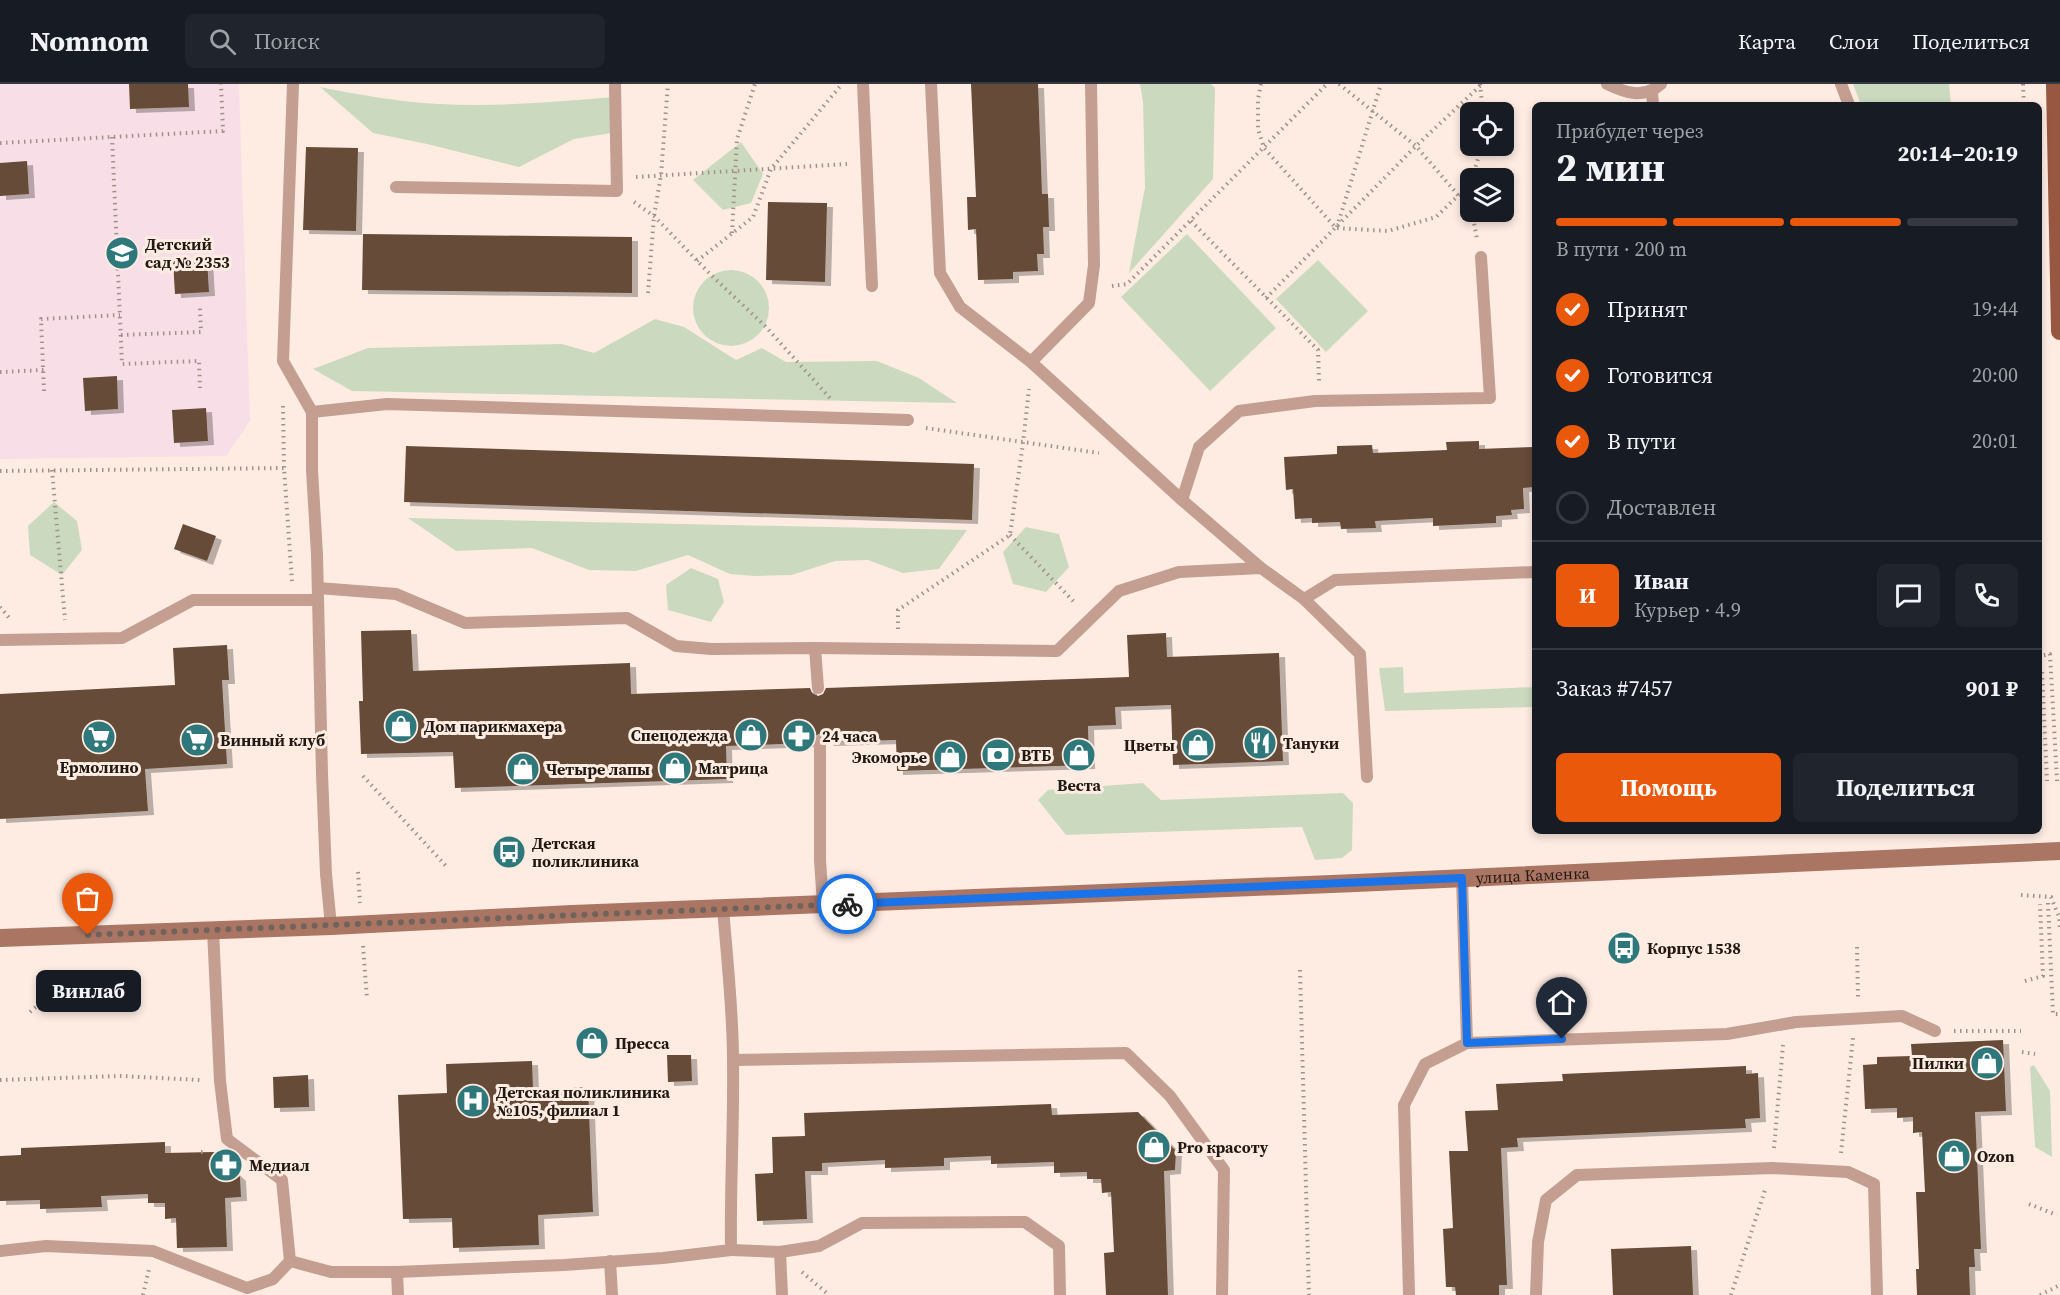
<!DOCTYPE html>
<html lang="ru">
<meta charset="utf-8">
<style>
body{margin:0;font-family:"Source Serif 4",serif;background:#20242c;color:#f1f3f6;height:100vh;display:flex;flex-direction:column;font-size:22px;white-space:nowrap}
*{box-sizing:border-box;margin:0}
p{font-size:20px;color:#9ea1a6}
.icon{flex:none;width:33px;height:33px;fill:none;stroke:currentColor;stroke-width:2;stroke-linecap:round;stroke-linejoin:round}
.map{position:relative;flex:1;overflow:hidden}
.sheet{position:absolute;left:1532px;top:18px;width:510px;height:732px;display:flex;flex-direction:column;background:#171b24;border-radius:9px;box-shadow:0 3px 9px #0003}
.sheet>*{flex:none}
.fabs{position:absolute;left:1460px;top:18px;display:grid;gap:12px}
.fabs a{display:grid;place-items:center;width:54px;height:54px;border-radius:9px;background:#171b24;box-shadow:0 3px 9px #0003;font-size:30px}
.pin{position:absolute;display:grid;place-items:center;width:51px;height:51px;color:#fff;margin:-62px -26px;border-radius:50% 50% 50% 0;rotate:-45deg;box-shadow:0 0 6px #0007}
.pin .icon{rotate:45deg}
.courier{position:absolute;display:grid;place-items:center;width:60px;height:60px;margin:-30px;border:4px solid #1a73e8;border-radius:50%;background:#fff;color:#222;box-shadow:0 2px 8px #0007}
.bubble{position:absolute;height:42px;border-radius:9px;background:#171b24;box-shadow:0 3px 9px #0003;font-size:20px;font-weight:700;line-height:42px;text-align:center}
.summary em{font-style:normal;font-weight:700}
.summary div{display:flex;flex-direction:column-reverse}
.summary{display:flex;align-items:center;justify-content:space-between;height:102px;padding:0 24px}
h1{font-size:39px;font-weight:700;line-height:45px}
.bar{display:grid;grid-template-columns:repeat(4,1fr);gap:9px 6px;align-content:center;height:72px;padding:0 24px}
.bar i{height:8px;border-radius:4px;background:#363941}
.bar .on{background:#ea580c}
.bar p{grid-column:span 4}
.line{display:flex;align-items:center;gap:15px;padding:0 24px;border-top:2px solid #363941}
.line div{flex:1}
.round{display:grid;place-items:center;flex:none;width:63px;height:63px;border-radius:9px;background:#20242c}
ol{padding:0 24px;list-style:none}
li{display:flex;align-items:center;gap:18px;height:66px}
li p{margin-inline-start:auto}
li .icon{padding:6px;border-radius:50%;background:#ea580c;color:#fff;stroke-width:4}
li:last-child{color:#9ea1a6}
li i{width:33px;height:33px;border:3px solid #363941;border-radius:50%}
.action{display:flex;gap:12px;margin-top:auto;padding:12px 24px}
.action a{flex:1;height:69px;border-radius:9px;background:#ea580c;color:#fff;font-size:24px;font-weight:700;line-height:69px;text-align:center}
.action a+a{background:#20242c;color:#f1f3f6}
header{display:flex;align-items:center;gap:36px;box-sizing:border-box;height:84px;padding:0 30px;background:#171b24;border-bottom:2px solid #363941}
header strong{font-size:28px}
nav{display:flex;gap:33px;margin-inline-start:auto;font-size:21px}
.search{width:420px;height:54px;background:#20242c;display:flex;align-items:center;gap:15px;box-sizing:border-box;padding:0 21px;border-radius:9px;color:#9ea1a6;font-size:22px}
.map>svg:first-child{display:block}
</style>
<header>
<strong>Nomnom</strong>
<div class="search"><svg class="icon" aria-label="search" viewBox="0 0 24 24"><circle cx="10" cy="10" r="6"/><path d="M15 15l6 6"/></svg>Поиск</div>
<nav><a>Карта</a><a>Слои</a><a>Поделиться</a></nav>
</header>
<div class="map">
<svg width="2060" height="1211" viewBox="0 0 2060 1211">
<defs>
<filter id="shadow"><feDropShadow dx="6" dy="4" stdDeviation="0" flood-color="#0004"/></filter>
</defs>
<rect width="100%" height="100%" fill="#feece3"/>
<polygon fill="#f8dfe7" points="0,0 239,0 250,337 226,372 0,375"/>
<g fill="#cbdabf">
<polygon points="1140,0 1211,0 1215,4 1213,95 1129,189 1145,103 1143,18"/>
<polygon points="1853,0 1949,0 1951,20 1861,21"/>
<path d="M320 3C360 11 399 18 439 20 497 23 555 18 613 13L618 48 574 55 519 83 427 60 373 49Z"/>
<polygon points="741,58 763,90 751,119 723,126 693,96"/>
<polygon points="1187,150 1276,244 1210,307 1121,213"/>
<polygon points="1318,176 1368,227 1326,268 1276,215"/>
<circle cx="731" cy="224" r="38"/>
<polygon points="655,235 684,243 736,276 762,264 786,278 877,277 919,294 957,319 352,307 313,285 368,264 562,260 594,269"/>
<polygon points="54,418 77,437 82,466 62,491 30,471 28,442"/>
<polygon points="408,434 967,446 939,485 903,489 868,476 835,477 792,491 754,492 730,490 688,471 636,487 589,486 532,464 456,467"/>
<polygon points="1026,443 1059,450 1069,483 1046,508 1013,500 1003,468"/>
<polygon points="691,484 718,495 724,518 711,538 668,526 666,501"/>
<polygon points="1403,583 1404,609 1534,603 1534,623 1385,627 1379,584"/>
<polygon points="1143,699 1161,716 1343,709 1353,719 1352,766 1342,774 1315,776 1302,743 1066,751 1038,716 1048,706"/>
<polygon points="2034,981 2050,1007 2052,1073 2035,1063 2030,983"/>
</g>
<g fill="#664b37" filter="url(#shadow)">
<polygon points="129,0 188,0 189,23 130,25"/>
<polygon points="971,0 1038,0 1042,110 1048,110 1049,143 1043,143 1044,170 1037,170 1038,187 1013,188 1013,195 978,196 976,145 968,146 967,113 976,113"/>
<polygon points="306,63 358,64 356,147 303,146"/>
<polygon points="27,77 29,110 0,112 0,79"/>
<polygon points="768,118 827,119 825,198 766,196"/>
<polygon points="363,150 632,153 632,209 362,206"/>
<polygon points="207,175 209,208 175,210 173,177"/>
<polygon points="117,292 118,325 85,327 83,294"/>
<polygon points="206,324 208,357 174,359 172,326"/>
<polygon points="1479,357 1479,365 1534,363 1534,403 1523,404 1524,425 1511,426 1512,431 1496,432 1496,439 1433,442 1433,434 1375,437 1376,444 1341,445 1340,438 1312,439 1312,434 1295,435 1293,405 1286,406 1284,373 1337,370 1337,362 1372,361 1373,369 1447,366 1446,358"/>
<polygon points="406,362 974,380 972,436 404,418"/>
<polygon points="183,440 216,452 207,477 174,465"/>
<polygon points="411,546 413,587 630,579 631,610 810,604 812,609 818,612 823,610 826,604 1129,593 1127,551 1166,549 1167,573 1279,569 1283,677 1173,681 1171,621 1115,623 1116,641 1088,642 1089,681 897,687 896,656 828,658 825,651 819,650 813,653 812,659 726,662 727,695 455,704 453,668 361,670 359,617 363,617 361,547"/>
<polygon points="227,561 229,596 222,596 227,680 145,685 148,727 0,735 0,610 175,601 173,564"/>
<polygon points="2003,956 2006,1027 1975,1028 1981,1165 1974,1165 1975,1183 1969,1183 1970,1211 1917,1211 1916,1185 1919,1185 1916,1108 1925,1108 1922,1048 1913,1049 1913,1033 1897,1034 1897,1024 1865,1025 1863,981 1877,980 1877,973 1912,972 1911,960"/>
<polygon points="667,971 691,971 692,997 668,998"/>
<polygon points="532,977 533,1005 588,1003 593,1128 538,1131 539,1161 453,1164 452,1134 403,1135 398,1011 447,1009 446,980"/>
<polygon points="1746,982 1746,990 1758,989 1760,1034 1745,1035 1746,1044 1517,1054 1518,1063 1501,1064 1507,1201 1499,1201 1499,1211 1456,1211 1455,1203 1446,1203 1443,1145 1453,1144 1449,1067 1468,1067 1465,1027 1498,1026 1496,1000 1563,997 1562,990"/>
<polygon points="308,991 309,1023 274,1024 273,993"/>
<polygon points="1051,1020 1052,1031 1138,1028 1176,1067 1175,1086 1164,1087 1168,1211 1106,1211 1104,1169 1114,1168 1111,1108 1102,1109 1101,1095 1087,1095 1087,1088 1054,1089 1054,1078 991,1080 991,1072 944,1074 944,1082 885,1084 885,1076 822,1079 822,1087 805,1087 807,1135 757,1137 755,1090 773,1089 772,1053 805,1052 804,1029"/>
<polygon points="165,1058 165,1069 214,1068 240,1093 241,1113 225,1114 227,1163 177,1164 176,1134 165,1135 165,1119 148,1119 148,1110 101,1112 102,1123 40,1125 40,1116 0,1117 0,1072 21,1071 21,1064"/>
<polygon points="1691,1162 1693,1211 1613,1211 1611,1165"/>
</g>
<g fill="none" stroke-linecap="round" stroke-linejoin="round">
<g stroke="#a0928a" stroke-width="4" stroke-dasharray="1.5 4.5" stroke-linecap="butt">
<polyline points="1261,0 1258,15 1258,45 1264,64 1336,144 1388,147 1436,133 1470,100"/>
<polyline points="1339,0 1416,62 1470,125"/>
<polyline points="1480,0 1483,28"/>
<polyline points="2023,0 2024,21"/>
<polyline points="112,53 122,280 199,277 200,304"/>
<polyline points="0,59 223,47 221,0"/>
<polyline points="636,93 847,80"/>
<polyline points="1472,94 1482,62"/>
<polyline points="634,118 654,132 710,190 765,242 830,314"/>
<polyline points="1472,128 1477,155"/>
<polyline points="1191,137 1318,266 1319,297"/>
<polyline points="1337,143 1381,0"/>
<polyline points="732,149 737,55 755,0"/>
<polyline points="697,177 753,133 771,85 842,0"/>
<polyline points="1112,202 1127,200 1327,0"/>
<polyline points="648,209 654,132 661,91 668,0"/>
<polyline points="1266,214 1416,62 1482,0"/>
<polyline points="121,251 201,248 200,224"/>
<polyline points="0,288 44,286"/>
<polyline points="44,307 41,235 120,231"/>
<polyline points="283,322 284,384 292,497"/>
<polyline points="926,344 1099,369"/>
<polyline points="52,386 65,536"/>
<polyline points="0,387 284,384"/>
<polyline points="2038,450 2040,572 2050,570 2057,697"/>
<polyline points="1010,451 1076,520"/>
<polyline points="0,523 11,536"/>
<polyline points="898,545 898,526 1010,451 1023,359 1029,305"/>
<polyline points="2038,586 2042,586 2047,697"/>
<polyline points="363,692 446,782"/>
<polyline points="358,788 360,819"/>
<polyline points="2021,811 2051,813 2059,833 2060,847"/>
<polyline points="2048,819 2053,930 2060,930"/>
<polyline points="363,862 367,915"/>
<polyline points="1857,863 1858,915"/>
<polyline points="1300,886 1309,1211"/>
<polyline points="2025,897 2043,892 2040,820"/>
<polyline points="30,928 70,894"/>
<polyline points="1954,947 2021,947"/>
<polyline points="2022,968 2035,970"/>
<polyline points="0,996 120,992 200,996"/>
<polyline points="1774,1064 1783,961"/>
<polyline points="201,1068 204,1068"/>
<polyline points="1841,1069 1853,954"/>
<polyline points="2029,1120 2057,1131"/>
<polyline points="802,1188 829,1211"/>
<polyline points="143,1211 149,1185"/>
<polyline points="1731,1211 1766,1103"/>
<polyline points="2040,1211 2060,1201"/>
</g>
<g stroke="#c39e91" stroke-width="12">
<polyline points="293,0 283,277 312,328 312,386 317,470 322,690 326,790 331,842"/>
<polyline points="863,0 872,202"/>
<polyline points="931,0 940,189 960,223 1031,278 1182,416 1261,484"/>
<path d="M1607 0C1625 9 1644 15 1661 0"/>
<polyline points="1841,0 1849,21"/>
<polyline points="1652,8 1653,21"/>
<polyline points="396,103 617,107 615,0"/>
<polyline points="1031,278 1089,219 1094,181 1091,0"/>
<polyline points="312,328 387,320 908,336"/>
<polyline points="1182,416 1199,363 1239,327 1315,317 1490,314 1481,173"/>
<polyline points="318,504 396,510 465,539 627,534 676,562 711,565 815,564 818,604"/>
<polyline points="1304,515 1335,496 1534,488"/>
<polyline points="0,556 122,554 193,516 318,516"/>
<polyline points="815,564 1057,567 1119,507 1179,488 1261,484 1304,515 1360,570 1367,693"/>
<polyline points="820,658 820,776 823,821"/>
<polyline points="1462,794 1467,959"/>
<polyline points="213,846 220,997 227,1055 282,1096 290,1177 331,1188 397,1188 398,1211"/>
<polyline points="733,976 1126,969 1170,1012 1224,1086 1222,1211"/>
<polyline points="731,1166 780,1168 819,1162 862,1139 1025,1138 1059,1162 1060,1211"/>
<polyline points="0,1167 46,1162 153,1167 247,1204 273,1195 290,1177"/>
<polyline points="780,1168 782,1211"/>
<polyline points="610,1177 612,1211"/>
<path d="M397 1188 564 1181 663 1174 731 1166C730 1102 734 1040 733 976 733 926 727 875 723 824"/>
<polyline points="1409,1211 1404,1021 1425,980 1467,959 1727,950 1796,938 1902,932 1935,947"/>
<polyline points="1536,1211 1538,1158 1546,1116 1577,1091 1772,1084 1848,1088 1874,1100 1877,1211"/>
</g>
<path stroke="#ab7563" stroke-width="18" id="s1" d="M0 854 331 842 572 830 1356 799 2060 767"/>
<polyline stroke="#985741" stroke-width="18" points="2055,0 2060,247"/>
</g>
<g fill="none" stroke-linecap="round" stroke-linejoin="round">
<polyline stroke="#6f635c" stroke-width="6" stroke-dasharray="0 10.8" points="88,851 847,820"/>
<polyline stroke="#1a73e8" stroke-width="8" points="847,820 1462,794 1467,959 1562,955"/>
</g>
<defs>
<symbol id="school-disc" viewBox="-11 -11 22 22"><circle r="9.5" fill="#2e787b" stroke="#feece3"/><path d="M0-5L7-2L0 1L-7-2ZM-4 1L0 2.5L4 1V4Q0 6-4 4Z" fill="#fff"/></symbol>
<symbol id="shop-disc" viewBox="-11 -11 22 22"><circle r="9.5" fill="#2e787b" stroke="#feece3"/><path d="M-5-2.5h2.3a2.7 3.5 0 0 1 5.4 0H5L5.5 6h-11ZM-1.5-2.5h3a1.5 2.3 0 0 0-3 0Z" fill="#fff"/></symbol>
<symbol id="pharmacy-disc" viewBox="-11 -11 22 22"><circle r="9.5" fill="#2e787b" stroke="#feece3"/><path d="M-2-6h4v4h4v4h-4v4h-4v-4h-4v-4h4Z" fill="#fff"/></symbol>
<symbol id="supermarket-disc" viewBox="-11 -11 22 22"><circle r="9.5" fill="#2e787b" stroke="#feece3"/><path d="M-6-5.5h2.5l.6 2H6L4.5 2H-2.5L-4.4-4H-6ZM-1.5 3.2a1.3 1.3 0 1 0 .1 0ZM3 3.2a1.3 1.3 0 1 0 .1 0Z" fill="#fff"/></symbol>
<symbol id="restaurant-disc" viewBox="-11 -11 22 22"><circle r="9.5" fill="#2e787b" stroke="#feece3"/><path d="M-5-6h1v4h1v-4h1v4h1v-4h1v5L-1.5 .5V6h-2V.5L-5-1ZM5-6V6H3V1.5H1.5Q1.5-4 5-6Z" fill="#fff"/></symbol>
<symbol id="bank-disc" viewBox="-11 -11 22 22"><circle r="9.5" fill="#2e787b" stroke="#feece3"/><path d="M-6-4H6V4H-6ZM0-2.3a2.3 2.3 0 1 0 0 4.6a2.3 2.3 0 1 0 0-4.6Z" fill="#fff"/></symbol>
<symbol id="bus-disc" viewBox="-11 -11 22 22"><circle r="9.5" fill="#2e787b" stroke="#feece3"/><path d="M-5-6H5V4H4V6H2V4H-2V6H-4V4H-5ZM-3.5-4V0h7V-4ZM-3.5 1.2v1.5H-2V1.2ZM2 1.2v1.5H3.5V1.2Z" fill="#fff"/></symbol>
<symbol id="hospital-disc" viewBox="-11 -11 22 22"><circle r="9.5" fill="#2e787b" stroke="#feece3"/><path d="M-5-5h3v3.5h4V-5h3V5h-3V1.5h-4V5h-3Z" fill="#fff"/></symbol>
</defs>
<g fill-rule="evenodd">
<use href="#school-disc" x="103" y="150" width="38" height="38"/>
<use href="#shop-disc" x="382" y="623" width="38" height="38"/>
<use href="#shop-disc" x="732" y="632" width="38" height="38"/>
<use href="#pharmacy-disc" x="780" y="633" width="38" height="38"/>
<use href="#supermarket-disc" x="80" y="634" width="38" height="38"/>
<use href="#supermarket-disc" x="178" y="637" width="38" height="38"/>
<use href="#restaurant-disc" x="1241" y="640" width="38" height="38"/>
<use href="#shop-disc" x="1179" y="642" width="38" height="38"/>
<use href="#bank-disc" x="979" y="652" width="38" height="38"/>
<use href="#shop-disc" x="1060" y="652" width="38" height="38"/>
<use href="#shop-disc" x="931" y="654" width="38" height="38"/>
<use href="#shop-disc" x="656" y="665" width="38" height="38"/>
<use href="#shop-disc" x="504" y="666" width="38" height="38"/>
<use href="#bus-disc" x="490" y="749" width="38" height="38"/>
<use href="#bus-disc" x="1605" y="845" width="38" height="38"/>
<use href="#shop-disc" x="573" y="940" width="38" height="38"/>
<use href="#shop-disc" x="1968" y="960" width="38" height="38"/>
<use href="#hospital-disc" x="454" y="998" width="38" height="38"/>
<use href="#shop-disc" x="1135" y="1044" width="38" height="38"/>
<use href="#shop-disc" x="1935" y="1053" width="38" height="38"/>
<use href="#pharmacy-disc" x="207" y="1062" width="38" height="38"/>
</g>
<g text-anchor="middle" stroke-width="6" stroke-linejoin="round" paint-order="stroke">
<g font-size="16" font-weight="bold" fill="#221913" stroke="#feece3" text-anchor="start">
<text x="145" y="166">Детский<tspan x="145" dy="18">сад № 2353</tspan></text>
<text x="424" y="648">Дом парикмахера</text>
<text x="728" y="657" text-anchor="end">Спецодежда</text>
<text x="822" y="658">24 часа</text>
<text x="220" y="662">Винный клуб</text>
<text x="1283" y="665">Тануки</text>
<text x="1175" y="667" text-anchor="end">Цветы</text>
<text x="1021" y="677">ВТБ</text>
<text x="927" y="679" text-anchor="end">Экоморье</text>
<text x="99" y="689" text-anchor="middle">Ермолино</text>
<text x="698" y="690">Матрица</text>
<text x="546" y="691">Четыре лапы</text>
<text x="1079" y="707" text-anchor="middle">Веста</text>
<text x="532" y="765">Детская<tspan x="532" dy="18">поликлиника</tspan></text>
<text x="1647" y="870">Корпус 1538</text>
<text x="615" y="965">Пресса</text>
<text x="1964" y="985" text-anchor="end">Пилки</text>
<text x="496" y="1014">Детская поликлиника<tspan x="496" dy="18">№105, филиал 1</tspan></text>
<text x="1177" y="1069">Pro красоту</text>
<text x="1977" y="1078">Ozon</text>
<text x="249" y="1087">Медиал</text>
</g>
<g font-size="16" fill="#221913" stroke="#feece3">
<text dy="6" stroke="none"><textPath href="#s1" startOffset="1534">улица Каменка</textPath></text>
</g>
</g>
</svg>
<div class="fabs">
<a><svg class="icon" aria-label="locate" viewBox="0 0 24 24"><circle cx="12" cy="12" r="6"/><path d="M12 2v4M12 18v4M2 12h4M18 12h4"/></svg></a>
<a><svg class="icon" aria-label="layers" viewBox="0 0 24 24"><path d="M12 4l9 5-9 5-9-5zM3 14l9 5 9-5"/></svg></a>
</div>
<div class="pin" style="left:88px;top:851px;background:#ea580c"><svg class="icon" aria-label="bag" viewBox="0 0 24 24"><path d="M5 8h14l-1 12H6zM9 8a3 3 0 0 1 6 0"/></svg></div>
<div class="pin" style="left:1562px;top:955px;background:#1f2937"><svg class="icon" aria-label="home" viewBox="0 0 24 24"><path d="M3 11l9-7 9 7M6 9v11h12V9"/></svg></div>
<div class="courier" style="left:847px;top:820px"><svg class="icon" aria-label="bike" viewBox="0 0 24 24"><circle cx="6" cy="16" r="4"/><circle cx="18" cy="16" r="4"/><path d="M6 16l4-8h5l3 8M10 8l3 8H6M13 5h3"/></svg></div>
<div class="bubble" style="left:36px;top:886px;width:105px">Винлаб</div>
<section class="sheet">
<div class="summary"><div><h1>2 мин</h1><p>Прибудет через</p></div><em>20:14–20:19</em></div>
<div class="bar"><i class="on"></i><i class="on"></i><i class="on"></i><i></i><p>В пути · 200 m</p></div>
<ol>
<li><svg class="icon" aria-label="check" viewBox="0 0 24 24"><path d="M5 12l5 5 9-10"/></svg>Принят<p>19:44</p></li>
<li><svg class="icon" aria-label="check" viewBox="0 0 24 24"><path d="M5 12l5 5 9-10"/></svg>Готовится<p>20:00</p></li>
<li><svg class="icon" aria-label="check" viewBox="0 0 24 24"><path d="M5 12l5 5 9-10"/></svg>В пути<p>20:01</p></li>
<li><i></i>Доставлен</li>
</ol>
<div class="line" style="height:108px"><b class="round" style="background:#ea580c;color:#fff">И</b><div><b>Иван</b><p>Курьер · 4.9</p></div><a class="round"><svg class="icon" aria-label="chat" viewBox="0 0 24 24"><path d="M4 5h16v11H9l-5 4z"/></svg></a><a class="round"><svg class="icon" aria-label="phone" viewBox="0 0 24 24"><path d="M5 4h4l2 5-3 2q2 4 5 5l2-3 5 2v4C11 20 4 13 5 4z"/></svg></a></div>
<div class="line" style="height:78px"><div>Заказ #7457</div><b>901 ₽</b></div>
<div class="action"><a>Помощь</a><a>Поделиться</a></div>
</section>
</div>
